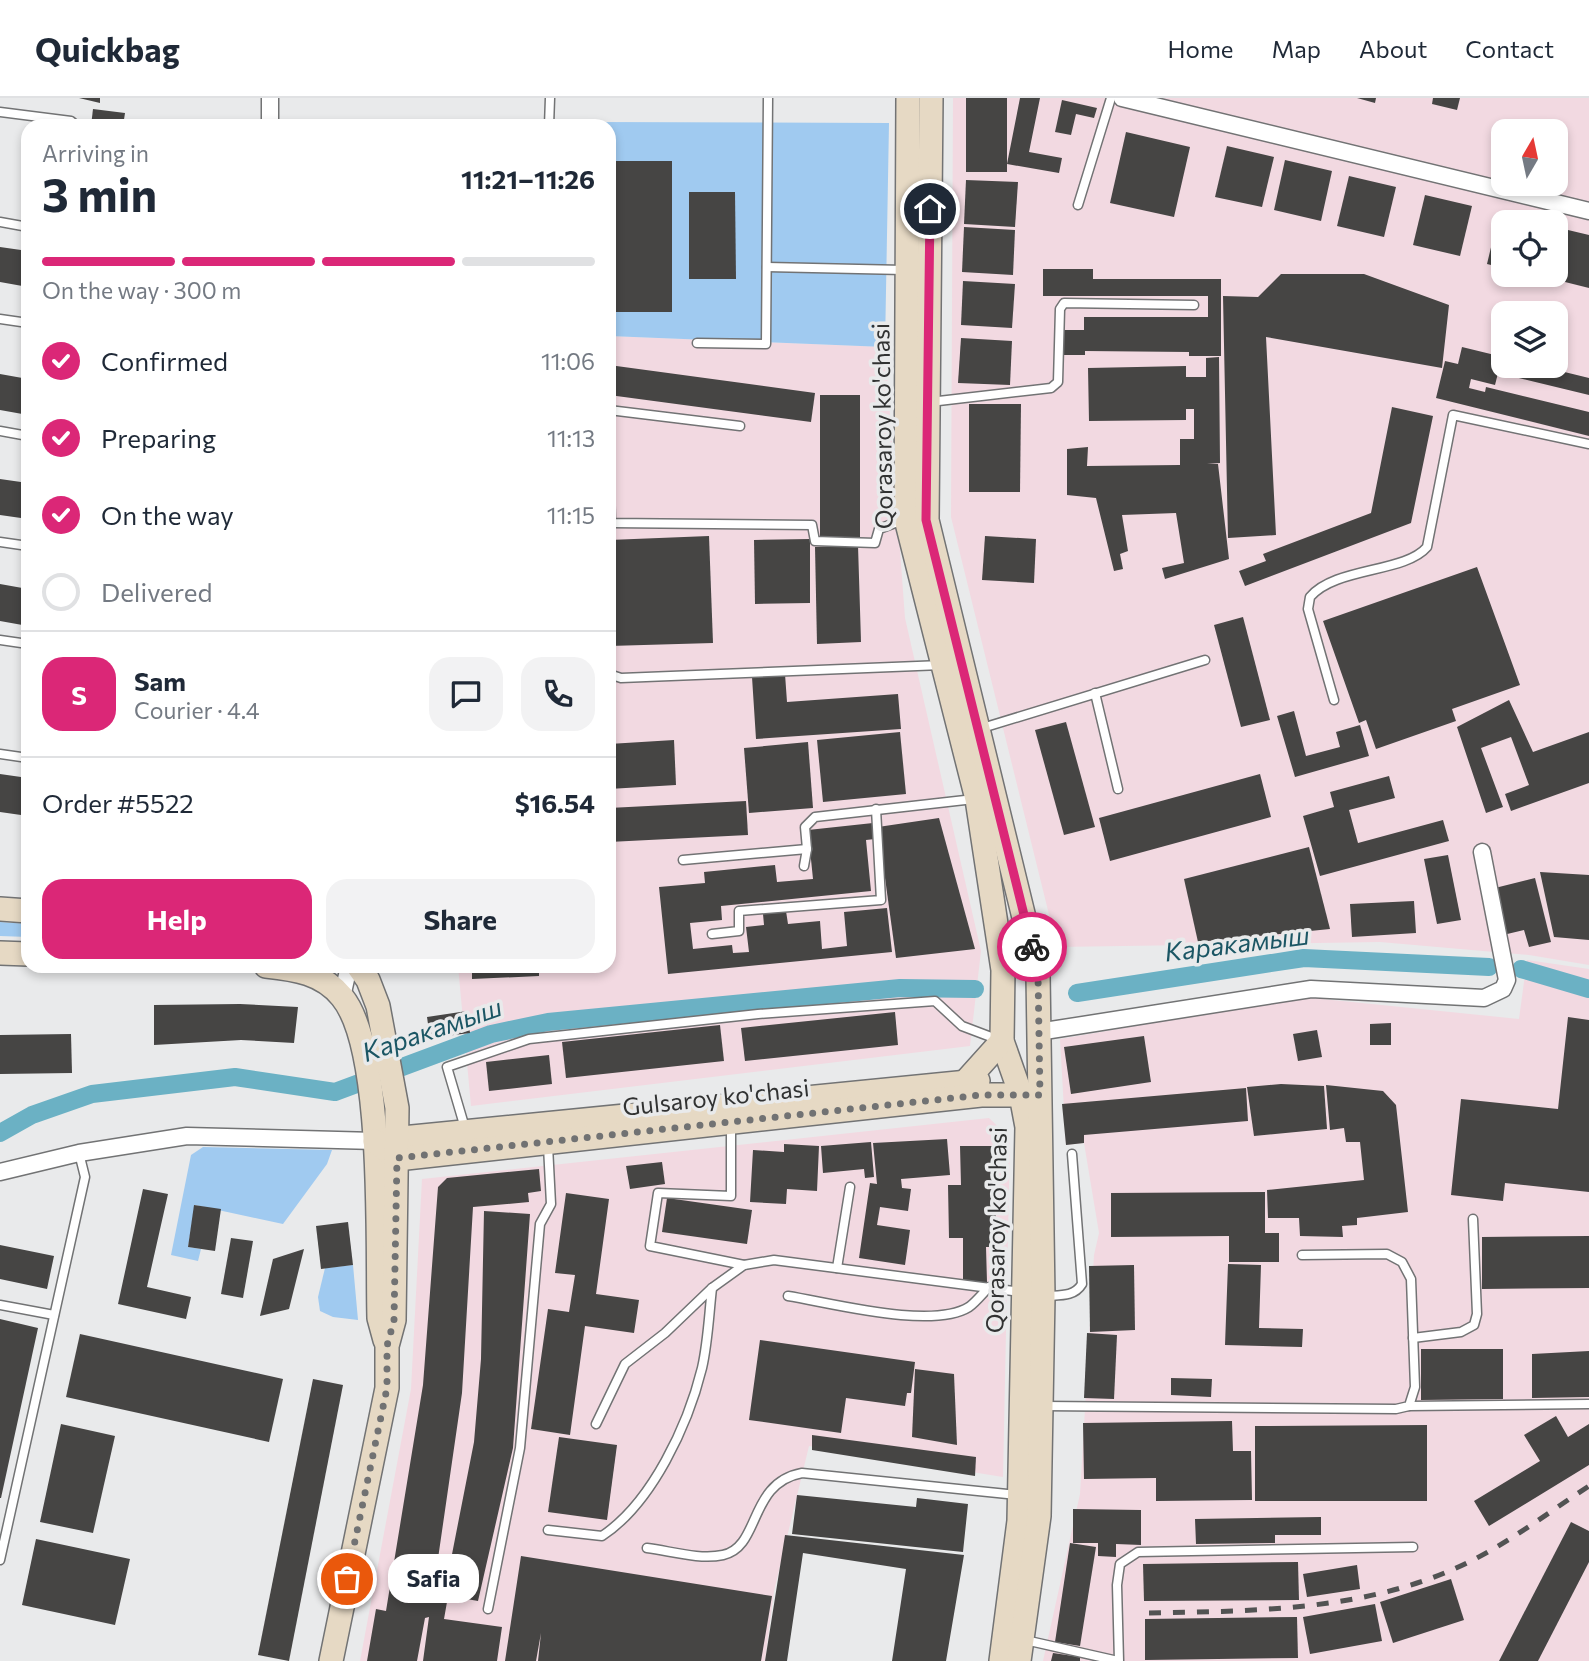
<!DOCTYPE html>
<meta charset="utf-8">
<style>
body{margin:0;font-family:Commissioner,sans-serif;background:#f2f2f3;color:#1f2937;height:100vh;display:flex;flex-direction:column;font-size:26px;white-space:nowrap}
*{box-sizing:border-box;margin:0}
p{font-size:23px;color:#747a83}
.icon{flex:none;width:38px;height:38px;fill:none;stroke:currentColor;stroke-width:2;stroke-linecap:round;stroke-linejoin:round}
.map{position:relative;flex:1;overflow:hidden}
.side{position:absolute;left:21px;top:21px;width:595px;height:854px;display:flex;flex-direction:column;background:#fff;border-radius:21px;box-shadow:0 4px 10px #0003}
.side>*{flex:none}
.needle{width:46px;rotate:9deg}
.controls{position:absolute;left:1491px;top:21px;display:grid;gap:14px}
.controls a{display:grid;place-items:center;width:77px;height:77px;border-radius:14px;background:#fff;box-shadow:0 4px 10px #0003;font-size:35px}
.pin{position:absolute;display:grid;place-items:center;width:60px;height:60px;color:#fff;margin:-30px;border:4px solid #fff;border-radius:50%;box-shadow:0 2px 7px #0007}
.courier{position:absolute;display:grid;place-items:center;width:70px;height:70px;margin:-35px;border:5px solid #db2777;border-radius:50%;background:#fff;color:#222;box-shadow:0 2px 9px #0007}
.bubble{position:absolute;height:49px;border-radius:21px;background:#fff;box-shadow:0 4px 10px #0003;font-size:23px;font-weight:700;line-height:49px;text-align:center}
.overview em{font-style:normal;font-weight:700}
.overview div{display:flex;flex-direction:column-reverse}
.overview{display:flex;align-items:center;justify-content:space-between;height:119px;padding:0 21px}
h1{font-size:46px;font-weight:700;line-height:52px}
.bar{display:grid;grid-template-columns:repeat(4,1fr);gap:10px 7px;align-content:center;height:84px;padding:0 21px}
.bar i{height:9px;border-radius:5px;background:#e0e1e3}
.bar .active{background:#db2777}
.bar p{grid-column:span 4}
.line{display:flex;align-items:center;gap:18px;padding:0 21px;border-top:2px solid #e0e1e3}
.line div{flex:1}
.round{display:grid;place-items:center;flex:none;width:74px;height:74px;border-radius:21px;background:#f2f2f3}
ol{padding:0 21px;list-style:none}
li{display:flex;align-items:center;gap:21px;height:77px}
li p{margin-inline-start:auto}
li .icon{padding:7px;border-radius:50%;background:#db2777;color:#fff;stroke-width:4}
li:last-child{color:#747a83}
li i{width:38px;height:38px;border:4px solid #e0e1e3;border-radius:50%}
.cta{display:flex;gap:14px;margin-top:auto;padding:14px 21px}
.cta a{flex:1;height:80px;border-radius:21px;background:#db2777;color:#fff;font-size:28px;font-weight:700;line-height:80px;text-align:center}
.cta a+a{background:#f2f2f3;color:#1f2937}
header{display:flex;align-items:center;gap:42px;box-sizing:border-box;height:98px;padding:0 35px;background:#fff;border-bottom:2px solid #e0e1e3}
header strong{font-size:33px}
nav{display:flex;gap:38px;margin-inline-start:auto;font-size:24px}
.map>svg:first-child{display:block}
</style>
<header>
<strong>Quickbag</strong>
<nav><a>Home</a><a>Map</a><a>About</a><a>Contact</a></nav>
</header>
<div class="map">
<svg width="1589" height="1563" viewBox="0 0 1589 1563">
<rect width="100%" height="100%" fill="#e9eaeb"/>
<g fill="#f2d9e1" fill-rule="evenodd">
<path d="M953 0H1589V867L1529 857 1380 844 1057 849 951 419ZM1503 33H1556V86H1503ZM1503 124H1556V177H1503ZM1503 215H1556V268H1503Z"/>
<polygon points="609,238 885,249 905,520 981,853 970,948 471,1008 458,868 609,868"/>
<polygon points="1527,862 1589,871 1589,1563 1043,1563 1080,1396 1094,1157 1099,1135 1084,1045 1066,1047 1060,941 1303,899 1519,921"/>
<polygon points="989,1020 1010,1040 1003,1379 809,1348 774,1493 765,1563 360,1563 411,1291 422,1081"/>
</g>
<g fill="#a0caf0">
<polygon points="303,23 889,25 885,249 609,238 609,28 302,28"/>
<polygon points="0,824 28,826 28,839 0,838"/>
<polygon points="203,1049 332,1052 327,1066 283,1126 195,1107 188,1149 201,1151 198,1163 171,1157 191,1057"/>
<polygon points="353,1167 358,1222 333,1219 320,1213 318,1199 325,1170"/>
</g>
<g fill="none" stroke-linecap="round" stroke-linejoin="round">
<g stroke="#6bb1c4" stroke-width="18">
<polyline points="1521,871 1589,891"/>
<polyline points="1077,895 1304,860 1489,869"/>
<polyline points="0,1035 32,1017 92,996 235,979 335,994 491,936 548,924 900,890 975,891"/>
</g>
</g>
<g fill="#464544">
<polygon points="79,0 100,0 100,5"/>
<rect x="966" y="0" width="41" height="74"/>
<polygon points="1020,0 1040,0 1029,54 1062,60 1059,75 1007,66"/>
<polygon points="1357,0 1376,0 1375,5"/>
<polygon points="1433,0 1460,0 1457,12 1432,6"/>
<polygon points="1062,2 1097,10 1094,20 1076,16 1071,37 1055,34"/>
<polygon points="93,11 125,15 123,28 91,28"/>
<polygon points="1126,34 1190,49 1174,119 1110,105"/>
<polygon points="1227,48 1274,59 1262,109 1215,99"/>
<polygon points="1285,62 1332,73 1321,123 1274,112"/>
<rect x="609" y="63" width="63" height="151"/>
<polygon points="1349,78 1396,89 1384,139 1337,128"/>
<polygon points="966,82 1018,84 1015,129 964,126"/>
<polygon points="689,94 735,94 736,181 689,181"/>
<polygon points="1425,97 1472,108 1460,158 1413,147"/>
<polygon points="1499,116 1529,123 1503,124 1503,170 1487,166"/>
<polygon points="964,129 1015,132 1013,177 962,174"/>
<polygon points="1568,132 1589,137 1589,190 1557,182"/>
<polygon points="0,149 28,153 28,189 0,184"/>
<polygon points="1043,171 1093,171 1093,181 1221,181 1221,258 1189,258 1189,254 1085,253 1085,257 1060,257 1060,232 1084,232 1084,219 1208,219 1208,198 1043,198"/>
<polygon points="1281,176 1364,176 1449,207 1442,270 1266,239 1276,437 1228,440 1223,198 1258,199"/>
<polygon points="963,183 1015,186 1012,230 961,227"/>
<polygon points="961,240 1012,243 1010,287 958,285"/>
<polygon points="1462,249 1503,259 1503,268 1540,268 1589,280 1589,297 1498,275 1495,287 1471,281 1469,290 1485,294 1486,289 1589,314 1589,338 1436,300 1445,263 1458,266"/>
<polygon points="1219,259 1220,365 1207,366 1218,366 1229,461 1165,481 1162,470 1184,465 1176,415 1122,417 1128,453 1120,456 1123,471 1114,473 1096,400 1067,397 1067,351 1088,349 1087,368 1180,367 1180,341 1194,341 1194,311 1186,311 1186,322 1089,323 1088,270 1186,268 1186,279 1206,279 1206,260"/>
<polygon points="609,267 815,295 811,324 609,297"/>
<polygon points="0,276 28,281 28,317 0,312"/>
<rect x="820" y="297" width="40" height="143"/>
<polygon points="969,306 1021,306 1020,394 969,394"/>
<polygon points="1392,309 1433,318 1411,425 1245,488 1239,473 1266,463 1263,456 1371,415"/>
<polygon points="0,381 28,385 28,421 0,417"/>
<polygon points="709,438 713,545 609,548 609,442"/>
<polygon points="985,438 1036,441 1034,485 982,482"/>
<polygon points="810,441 810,505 755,506 754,442"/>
<polygon points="858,447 861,544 817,546 815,449"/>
<polygon points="1477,469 1520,587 1452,611 1456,623 1376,651 1366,622 1359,625 1323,523"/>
<polygon points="0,486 28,491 28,528 0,523"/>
<polygon points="1243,519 1270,622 1241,629 1214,527"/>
<polygon points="785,576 787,604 898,596 901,631 756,641 752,579"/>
<polygon points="1509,602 1533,654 1589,634 1589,685 1511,713 1505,696 1529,687 1511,639 1481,650 1503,709 1486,715 1457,629"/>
<polygon points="1294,613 1306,658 1340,649 1336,634 1360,627 1369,658 1295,679 1277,618"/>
<polygon points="1066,624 1095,729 1064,737 1035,632"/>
<polygon points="900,634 906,696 823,704 817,642"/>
<polygon points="674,642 676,687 609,691 609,646"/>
<polygon points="808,644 813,710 749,715 744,650"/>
<polygon points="0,676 28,680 28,718 0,714"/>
<polygon points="1260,676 1271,719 1110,763 1099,720"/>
<polygon points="1389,678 1395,700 1349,712 1358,745 1443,722 1449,743 1320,778 1303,718 1334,709 1330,694"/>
<polygon points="746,703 748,737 609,744 609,710"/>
<polygon points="939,720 975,851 896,860 878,729"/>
<polygon points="873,725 875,741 866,742 871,793 721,808 722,822 690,825 693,851 732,847 733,855 749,854 746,829 764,827 763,816 786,813 788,826 820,823 822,851 847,848 844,814 887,810 892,854 668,876 659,789 705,785 704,774 775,767 777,784 813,781 808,732"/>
<polygon points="1309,749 1330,831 1198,844 1184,781"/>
<polygon points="1448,757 1461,822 1437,826 1424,761"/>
<polygon points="1540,774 1589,777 1589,842 1554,839"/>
<polygon points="1535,780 1551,844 1529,849 1524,832 1503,837 1491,791"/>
<polygon points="1414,803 1416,835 1352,839 1350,806"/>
<polygon points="472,868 539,868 539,878 472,881"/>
<polygon points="240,906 298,909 294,945 241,942 154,947 154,907"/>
<polygon points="467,913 470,935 430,940 427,919"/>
<polygon points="895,914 898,947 745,963 741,930"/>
<polygon points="1568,919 1589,922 1589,1094 1505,1085 1503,1103 1451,1097 1461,1001 1558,1011"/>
<polygon points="1391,925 1391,947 1370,947 1370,926"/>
<polygon points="720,927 724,963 566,980 562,944"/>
<polygon points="1317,932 1322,959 1298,963 1293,936"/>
<polygon points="71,936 72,975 0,976 0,937"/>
<polygon points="1144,938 1151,984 1071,996 1064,949"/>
<polygon points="549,957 552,986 489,993 486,964"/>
<polygon points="1281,986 1324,988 1327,1031 1254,1038 1247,989"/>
<polygon points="1326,987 1383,993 1396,1007 1408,1114 1357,1120 1357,1127 1342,1128 1343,1139 1300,1138 1299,1120 1268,1120 1267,1092 1364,1082 1360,1044 1346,1044 1344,1030 1330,1032"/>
<polygon points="1246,990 1248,1023 1084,1037 1084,1045 1066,1047 1062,1006"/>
<polygon points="947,1041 950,1077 901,1081 902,1090 911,1091 908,1113 880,1109 877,1127 910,1132 905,1167 859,1160 870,1085 877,1086 873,1045"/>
<polygon points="871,1044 874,1079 865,1080 864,1071 823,1075 821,1048"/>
<polygon points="784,1046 819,1048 817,1093 787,1091 786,1106 750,1104 753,1052 784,1054"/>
<polygon points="960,1048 995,1048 996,1149 986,1149 987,1184 963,1185 963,1140 949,1140 948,1087 961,1087"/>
<polygon points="662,1064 665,1086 630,1091 626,1068"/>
<polygon points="539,1071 541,1093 528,1095 529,1104 473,1109 462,1295 432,1502 447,1504 444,1521 502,1529 497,1563 423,1563 429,1519 425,1520 417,1563 367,1563 376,1511 386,1513 423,1287 438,1089 447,1080"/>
<polygon points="143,1091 168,1096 147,1189 191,1199 186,1221 118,1206"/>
<polygon points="1265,1094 1265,1135 1279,1135 1279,1164 1229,1164 1229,1138 1111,1139 1111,1095"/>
<polygon points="566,1095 609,1101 596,1196 639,1202 634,1235 585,1228 570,1337 531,1331 548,1211 569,1214 575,1177 555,1175"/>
<polygon points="667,1100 752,1112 747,1146 662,1134"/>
<polygon points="194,1107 221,1111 215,1153 188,1149"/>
<polygon points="484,1113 530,1116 513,1350 478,1503 444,1497 474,1344 481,1261"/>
<polygon points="348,1124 353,1167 321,1171 316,1128"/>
<polygon points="1589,1138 1589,1190 1482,1191 1482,1139"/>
<polygon points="231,1140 253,1143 243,1200 221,1196"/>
<polygon points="0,1147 54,1158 47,1191 0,1181"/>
<polygon points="304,1151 289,1211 260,1218 273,1161"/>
<polygon points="1228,1166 1261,1167 1259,1230 1303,1231 1302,1249 1225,1247"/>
<polygon points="1134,1167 1135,1232 1090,1234 1089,1168"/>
<polygon points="0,1221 38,1230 1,1400 0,1400"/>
<polygon points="1087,1235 1117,1237 1114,1301 1084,1300"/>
<polygon points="80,1236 283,1281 269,1344 66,1299"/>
<polygon points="760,1242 915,1264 911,1295 907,1295 905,1308 846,1300 841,1335 749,1322"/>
<polygon points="1421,1251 1503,1251 1503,1301 1421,1302"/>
<polygon points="1589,1253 1589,1299 1532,1300 1532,1256"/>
<polygon points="915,1271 954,1276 957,1347 912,1339"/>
<polygon points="1171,1280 1212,1281 1211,1299 1171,1297"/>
<polygon points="313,1281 343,1287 289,1563 258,1557"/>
<polygon points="1556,1318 1568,1339 1589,1326 1589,1367 1489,1428 1474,1403 1540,1363 1524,1337"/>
<polygon points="1232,1323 1233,1353 1251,1353 1252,1402 1156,1403 1156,1380 1084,1381 1083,1325"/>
<polygon points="61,1326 115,1338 93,1435 40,1424"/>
<polygon points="1427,1327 1427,1403 1255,1403 1255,1328"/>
<polygon points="812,1337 976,1359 975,1378 812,1352"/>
<polygon points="559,1339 617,1347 607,1422 548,1414"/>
<polygon points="797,1397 916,1409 917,1400 968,1406 963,1454 792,1436"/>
<polygon points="1073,1411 1141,1412 1141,1447 1116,1446 1116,1459 1098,1458 1098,1445 1073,1445"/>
<polygon points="1321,1419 1321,1437 1275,1437 1275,1445 1196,1446 1195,1421"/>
<polygon points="1571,1424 1589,1433 1589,1464 1538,1563 1499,1563"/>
<polygon points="785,1437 964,1457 946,1563 892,1563 906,1471 803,1455 787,1563 765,1563"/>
<polygon points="36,1441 130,1461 115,1527 22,1507"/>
<polygon points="1070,1445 1096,1449 1080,1548 1055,1544"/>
<polygon points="521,1458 772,1498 761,1563 538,1563 541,1535 536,1563 505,1563"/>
<polygon points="1298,1464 1299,1502 1144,1503 1143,1466"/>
<polygon points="1357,1467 1360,1491 1307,1499 1303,1476"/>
<polygon points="1451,1481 1464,1522 1393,1545 1380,1504"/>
<polygon points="1375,1506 1382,1543 1310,1556 1303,1519"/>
<polygon points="1297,1519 1298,1560 1145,1562 1145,1521"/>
<polygon points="1053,1555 1080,1559 1080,1563 1051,1563"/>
</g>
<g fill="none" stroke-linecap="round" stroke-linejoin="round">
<defs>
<g id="lane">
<polyline points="0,14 71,23 77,28"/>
<polyline points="549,28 550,0"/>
<polyline points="1078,107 1111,0"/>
<polyline points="0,124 28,129"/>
<polyline points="767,169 904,172"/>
<polyline points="0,221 28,225"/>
<polyline points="697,245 766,246 768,0"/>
<polyline points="930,304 1051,290 1058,284 1060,211 1064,205 1194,207"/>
<polyline points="609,312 740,328"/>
<polyline points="0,333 28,338"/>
<polyline points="609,354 611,425 812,427 815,443 875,445 879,431 903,422"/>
<polyline points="0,444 28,448"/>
<polyline points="0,542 28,546"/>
<polyline points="609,576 621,580 942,567"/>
<polyline points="1095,595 1118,691"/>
<path d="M1334 602 1308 511 1310 499C1335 469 1405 475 1427 449L1453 317 1589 346"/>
<polyline points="979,631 1205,562"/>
<polyline points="0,656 28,660"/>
<polyline points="683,762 807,751"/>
<polyline points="804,768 807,751 805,729 815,719 974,701"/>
<polyline points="712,836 739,833 739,813 881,802 876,711"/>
<polyline points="731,1028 731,1098 658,1095 650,1148 744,1167"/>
<polyline points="465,1030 447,969 529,941 758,916 935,903 962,928 999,942"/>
<polyline points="837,1170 850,1089"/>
<path d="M788 1198C832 1205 932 1232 969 1209 976 1204 983 1195 989 1189"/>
<path d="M1046 1198C1060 1197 1074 1199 1082 1186L1072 1056"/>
<polyline points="0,1207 54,1217"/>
<polyline points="1413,1240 1461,1234 1474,1227 1477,1216 1473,1121"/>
<polyline points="1043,1308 1396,1311 1409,1308 1415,1289 1411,1181 1402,1164 1387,1156 1302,1157"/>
<polyline points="1409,1308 1589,1306"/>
<polyline points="596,1326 625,1266 665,1235 712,1190 744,1167 774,1162 1021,1194"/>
<path d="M548 1432 602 1438C652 1405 688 1327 702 1270 708 1244 709 1216 712 1190"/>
<path d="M647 1450C671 1453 699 1462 723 1457 761 1449 748 1385 802 1375L1017 1397"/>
<polyline points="0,1462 85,1079 79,1055"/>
<polyline points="488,1511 520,1350 540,1126 551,1106 548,1048"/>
<polyline points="1025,1542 1118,1563"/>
<polyline points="1119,1563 1117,1487 1120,1466 1138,1454 1413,1449"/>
</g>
<g id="street">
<polyline points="270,0 270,28"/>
<polyline points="1122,0 1589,113"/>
<polyline points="342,899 349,868"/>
<polyline points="1038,934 1311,891 1484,900 1503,891 1507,882 1482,754"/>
<polyline points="0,1074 79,1055 187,1038 375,1043"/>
</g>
<g id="secondary">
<polyline points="908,0 906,421 977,701 1003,872 1002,943 1021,997 1027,1029 1019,1423 1001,1563"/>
<polyline points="931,0 927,422 1038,877 1043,1198 1039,1418 1019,1563"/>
<polyline points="0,811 28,813"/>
<polyline points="0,855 28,856"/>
<path d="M266 868C295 871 323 875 342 899 385 951 377 1149 379 1220L385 1242"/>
<polyline points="966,983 1002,943"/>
<polyline points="382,1042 978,983"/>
<polyline points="375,1043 397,1061 981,997 1035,997"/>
<polyline points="331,1563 387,1290 387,1248 394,1222 397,1010 378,908 368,882 358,868"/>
</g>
</defs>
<use href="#lane" stroke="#727374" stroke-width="11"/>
<use href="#street" stroke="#727374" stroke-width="19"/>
<use href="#secondary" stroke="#727374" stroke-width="26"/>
<use href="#lane" stroke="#fff" stroke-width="8"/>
<use href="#street" stroke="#fff" stroke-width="16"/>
<use href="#secondary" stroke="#e6d9c4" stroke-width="23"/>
<path stroke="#525353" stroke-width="5" stroke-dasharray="12 12" stroke-linecap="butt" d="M1149 1515C1257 1513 1368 1513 1467 1465 1510 1444 1549 1414 1589 1388"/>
</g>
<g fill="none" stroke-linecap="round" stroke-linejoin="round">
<polyline stroke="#717273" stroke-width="7" stroke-dasharray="0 12.6" points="347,1481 387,1290 387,1248 394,1222 397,1060 981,997 1040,997 1038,877 1032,849"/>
<polyline stroke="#db2777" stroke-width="9" points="930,111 926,422 1032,849"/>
</g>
<g text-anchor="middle" stroke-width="7" stroke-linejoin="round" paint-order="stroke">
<g font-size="24" fill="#313232" stroke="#e9eaeb">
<text transform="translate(883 328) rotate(-91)" y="8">Qorasaroy ko'chasi</text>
<text transform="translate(716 1000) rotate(-6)" y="8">Gulsaroy ko'chasi</text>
<text transform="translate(997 1132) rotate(-89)" y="8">Qorasaroy ko'chasi</text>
</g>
<g font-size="26" font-style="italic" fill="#1b5664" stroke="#e9eaeb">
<text transform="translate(1237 846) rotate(-7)" y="9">Каракамыш</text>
<text transform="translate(432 932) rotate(-19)" y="9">Каракамыш</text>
</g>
</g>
</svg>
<div class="controls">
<a><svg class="needle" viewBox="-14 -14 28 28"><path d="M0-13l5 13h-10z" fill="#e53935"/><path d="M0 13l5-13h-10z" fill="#747a83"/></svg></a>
<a><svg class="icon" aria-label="locate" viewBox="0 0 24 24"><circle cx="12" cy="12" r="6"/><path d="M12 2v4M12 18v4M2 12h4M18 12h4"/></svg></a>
<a><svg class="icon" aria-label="layers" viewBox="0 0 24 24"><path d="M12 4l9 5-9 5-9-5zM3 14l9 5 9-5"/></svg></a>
</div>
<div class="pin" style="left:347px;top:1481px;background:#ea580c"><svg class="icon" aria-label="bag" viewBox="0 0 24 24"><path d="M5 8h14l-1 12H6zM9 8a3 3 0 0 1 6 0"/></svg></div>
<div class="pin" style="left:930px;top:111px;background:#1f2937"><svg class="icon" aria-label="home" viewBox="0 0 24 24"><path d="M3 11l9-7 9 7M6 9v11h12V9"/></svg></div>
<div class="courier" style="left:1032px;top:849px"><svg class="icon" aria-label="bike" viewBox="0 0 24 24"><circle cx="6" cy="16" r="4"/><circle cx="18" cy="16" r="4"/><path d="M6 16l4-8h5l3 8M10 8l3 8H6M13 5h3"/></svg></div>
<div class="bubble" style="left:388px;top:1456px;width:91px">Safia</div>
<section class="side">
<div class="overview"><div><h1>3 min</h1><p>Arriving in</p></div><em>11:21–11:26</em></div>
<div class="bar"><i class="active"></i><i class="active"></i><i class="active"></i><i></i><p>On the way · 300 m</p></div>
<ol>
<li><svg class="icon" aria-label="check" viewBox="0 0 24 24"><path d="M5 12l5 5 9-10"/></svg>Confirmed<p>11:06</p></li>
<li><svg class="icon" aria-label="check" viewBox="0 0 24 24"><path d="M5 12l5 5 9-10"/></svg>Preparing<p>11:13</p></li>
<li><svg class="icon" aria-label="check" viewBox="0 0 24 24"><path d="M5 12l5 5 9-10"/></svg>On the way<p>11:15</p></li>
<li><i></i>Delivered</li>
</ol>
<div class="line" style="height:126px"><b class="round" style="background:#db2777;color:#fff">S</b><div><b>Sam</b><p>Courier · 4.4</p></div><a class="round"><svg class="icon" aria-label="chat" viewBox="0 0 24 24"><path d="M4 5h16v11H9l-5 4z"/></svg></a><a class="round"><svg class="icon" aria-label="phone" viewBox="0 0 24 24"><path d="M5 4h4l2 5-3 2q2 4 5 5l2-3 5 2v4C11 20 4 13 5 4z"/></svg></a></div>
<div class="line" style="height:91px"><div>Order #5522</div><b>$16.54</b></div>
<div class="cta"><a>Help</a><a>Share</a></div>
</section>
</div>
